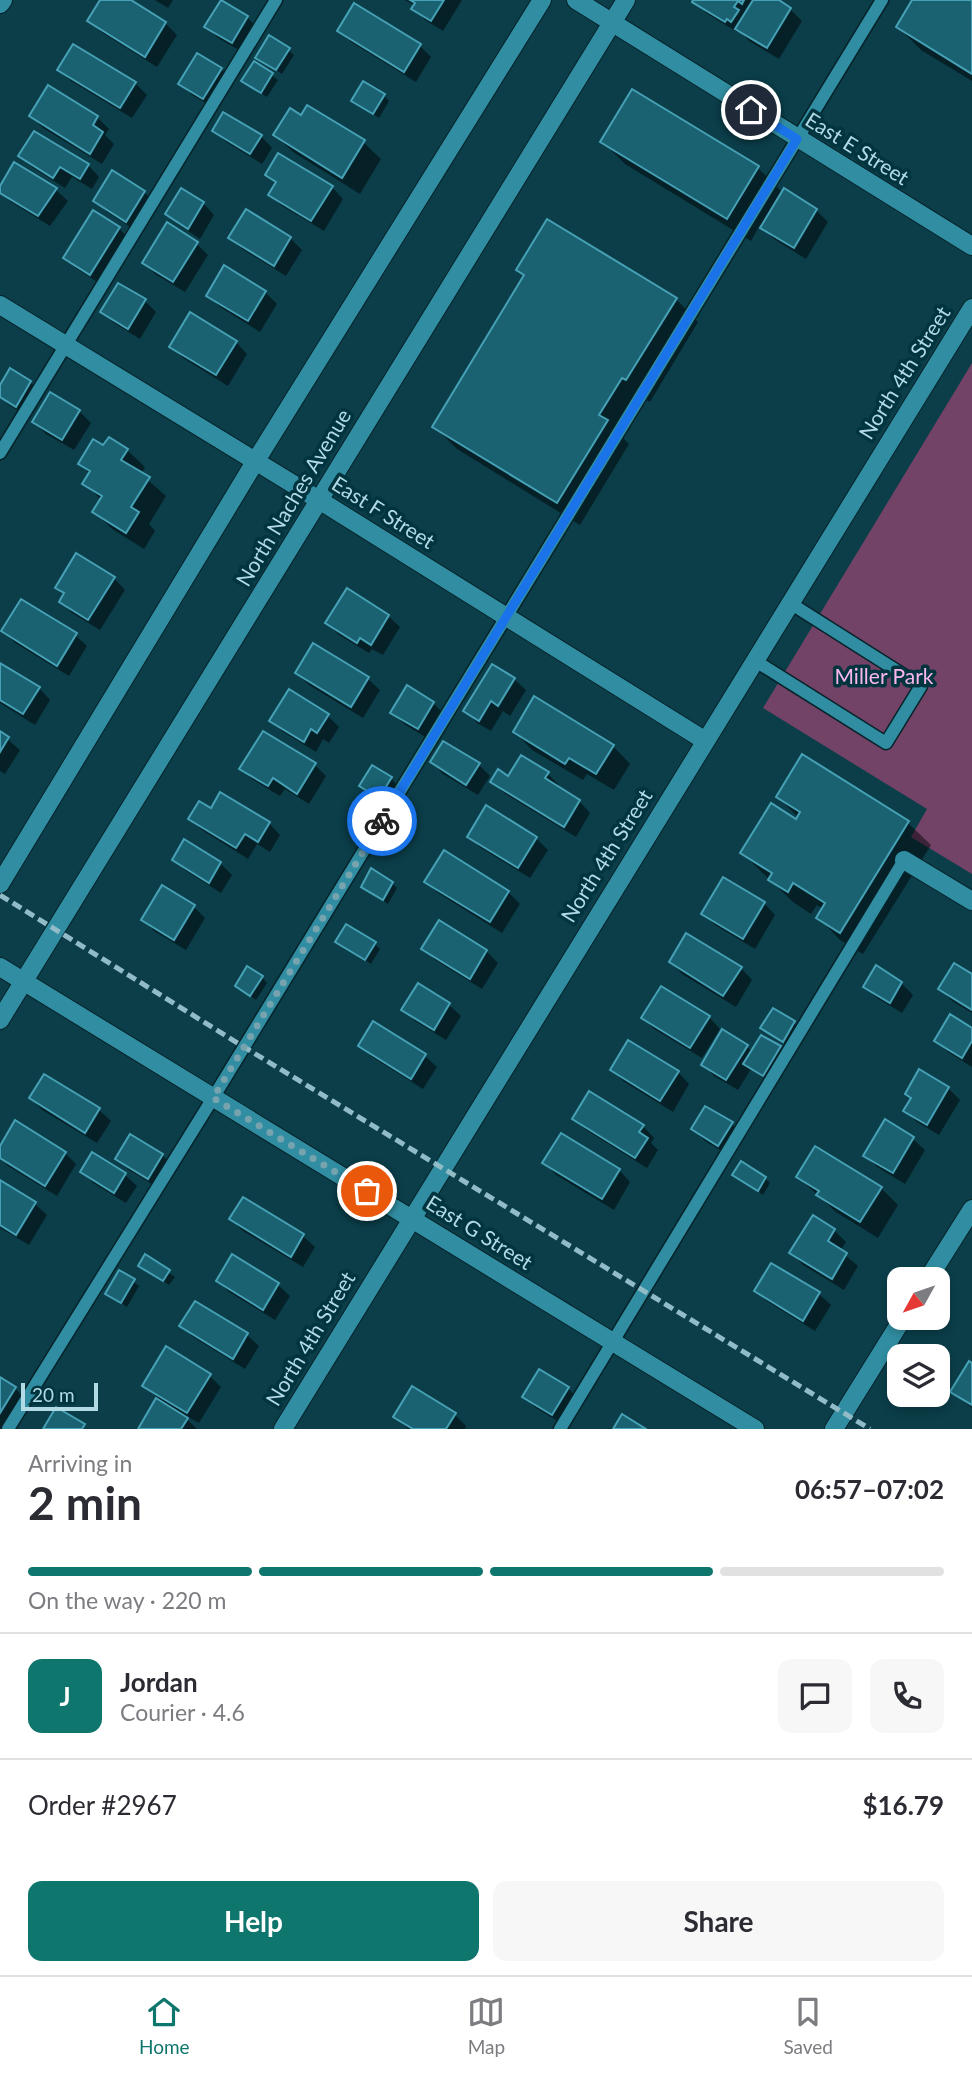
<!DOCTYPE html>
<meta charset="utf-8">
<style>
body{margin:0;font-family:Lato,sans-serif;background:#f7f7f7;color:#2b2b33;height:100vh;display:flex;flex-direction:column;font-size:26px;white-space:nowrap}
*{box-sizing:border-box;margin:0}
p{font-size:23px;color:#7c7c81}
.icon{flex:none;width:38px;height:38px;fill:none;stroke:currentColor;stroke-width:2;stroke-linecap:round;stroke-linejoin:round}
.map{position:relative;height:1429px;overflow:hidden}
.details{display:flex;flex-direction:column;background:#fff;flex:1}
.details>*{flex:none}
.needle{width:46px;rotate:230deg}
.buttons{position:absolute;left:887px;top:1267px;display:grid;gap:14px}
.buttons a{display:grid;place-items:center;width:63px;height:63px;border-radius:14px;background:#fff;box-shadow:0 4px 10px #0003;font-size:35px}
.scale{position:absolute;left:21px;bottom:18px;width:77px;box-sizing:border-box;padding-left:7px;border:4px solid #b1dae5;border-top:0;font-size:19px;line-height:24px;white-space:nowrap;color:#b1dae5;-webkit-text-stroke:5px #00343e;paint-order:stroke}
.pin{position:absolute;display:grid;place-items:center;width:60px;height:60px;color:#fff;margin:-30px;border:4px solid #fff;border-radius:50%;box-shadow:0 2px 7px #0007}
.courier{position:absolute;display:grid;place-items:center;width:70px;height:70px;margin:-35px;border:5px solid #1a73e8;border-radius:50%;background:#fff;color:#222;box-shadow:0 2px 9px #0007}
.headline em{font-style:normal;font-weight:700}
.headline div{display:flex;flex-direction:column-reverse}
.headline{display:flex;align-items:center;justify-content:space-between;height:119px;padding:0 28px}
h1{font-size:46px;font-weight:700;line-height:52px}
.bar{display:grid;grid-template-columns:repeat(4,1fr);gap:10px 7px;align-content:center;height:84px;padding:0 28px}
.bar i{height:9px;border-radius:5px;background:#e1e1e2}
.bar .selected{background:#0f766e}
.bar p{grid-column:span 4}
.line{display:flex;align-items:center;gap:18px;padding:0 28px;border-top:2px solid #e1e1e2}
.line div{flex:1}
.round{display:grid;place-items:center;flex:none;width:74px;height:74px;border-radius:14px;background:#f7f7f7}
.primary-button{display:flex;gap:14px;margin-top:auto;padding:14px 28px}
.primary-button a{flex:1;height:80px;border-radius:14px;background:#0f766e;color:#fff;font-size:28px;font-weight:700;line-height:80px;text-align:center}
.primary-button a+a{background:#f7f7f7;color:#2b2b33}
.tab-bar{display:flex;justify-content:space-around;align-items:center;height:98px;border-top:2px solid #e1e1e2;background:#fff;font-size:19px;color:#7c7c81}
.tab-bar a{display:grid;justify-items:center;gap:4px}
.tab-bar .selected{color:#0f766e}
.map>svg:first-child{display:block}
</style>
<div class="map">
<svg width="972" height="1429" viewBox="0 0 972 1429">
<rect width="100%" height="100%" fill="#0b3e49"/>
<polygon fill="#724267" points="972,363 972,874 911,837 927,809 763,708"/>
<g fill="#0007">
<polygon points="102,0 127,0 165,23 177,35 157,67 101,32 90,21"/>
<polygon points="155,0 173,0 168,8"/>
<polygon points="405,0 462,0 443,31 425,20 414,8 415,6"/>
<polygon points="695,0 775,0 790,9 802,21 779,59 749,41 739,30 737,32 706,13"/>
<polygon points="914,0 972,0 972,81 921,50 898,27"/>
<polygon points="247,17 258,29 244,53 218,38 207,26"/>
<polygon points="339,30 420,46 431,57 416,82 351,42"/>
<polygon points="288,50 294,55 282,74 257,57"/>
<polygon points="197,55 221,69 233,81 216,109 192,95 181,83"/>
<polygon points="254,63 278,80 267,97 249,86"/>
<polygon points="59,70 135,83 147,95 132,118 71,81"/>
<polygon points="633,91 758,168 783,193 816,210 828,222 806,259 774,239 760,225 751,241 625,164 602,141"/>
<polygon points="383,95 389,101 379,118 353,100"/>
<polygon points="31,116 97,117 109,129 105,135 114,144 102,164 43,128"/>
<polygon points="302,117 363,142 381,159 360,194 293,152 275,135"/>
<polygon points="214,130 261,136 272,148 262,164 226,142"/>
<polygon points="21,156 88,165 99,177 92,189 72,177 65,188 32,167"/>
<polygon points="15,165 56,190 68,201 50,226 11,202 0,191"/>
<polygon points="267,175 332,187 343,199 324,231 282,206 271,195 277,184"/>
<polygon points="144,192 156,204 138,232 107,212 95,201"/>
<polygon points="203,203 214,215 200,239 179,225 167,214"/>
<polygon points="247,211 290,238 302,250 286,276 242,249 230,238"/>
<polygon points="119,228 130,240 102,285 77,269 65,258"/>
<polygon points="196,243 208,255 185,292 155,274 144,263"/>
<polygon points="518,270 676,299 698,322 650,402 645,399 622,437 629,444 580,525 457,449 434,426 525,277"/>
<polygon points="265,292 277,304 260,332 220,307 208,295"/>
<polygon points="145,301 156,312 140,339 114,323 103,312"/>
<polygon points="236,342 247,354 228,386 183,358 172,347"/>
<polygon points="30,382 42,394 28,417 9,405 0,396 0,388"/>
<polygon points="79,411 91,423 74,450 46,434 34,422"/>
<polygon points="104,448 127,450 145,467 141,474 166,496 149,524 155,531 144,549 112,529 95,512 102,501 85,483 90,474 80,464"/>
<polygon points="114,578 125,590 100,630 72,613 61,602 64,595 57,588"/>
<polygon points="388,616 400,627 383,655 372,649 369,653 339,635 327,623"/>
<polygon points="3,631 75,635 87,646 69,676 15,643"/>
<polygon points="314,646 368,679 380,690 363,718 309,685 297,673"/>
<polygon points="0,665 39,688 50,700 35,725 0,703"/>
<polygon points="514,679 526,690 510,716 503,711 491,731 477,723 466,711"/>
<polygon points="433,703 445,715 430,740 404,724 392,712"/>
<polygon points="327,715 339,727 329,743 323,739 316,752 283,732 272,720"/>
<polygon points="515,732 613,746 630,764 614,790 587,774 583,780 532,750"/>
<polygon points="0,733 20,750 5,774 0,771"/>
<polygon points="803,757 908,823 931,845 863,954 840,940 818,917 823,909 817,905 811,914 793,902 742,853 796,821 799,818 778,797"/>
<polygon points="432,762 479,765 490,776 478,795 443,774"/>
<polygon points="315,765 326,776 309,804 285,789 280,796 253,780 242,769"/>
<polygon points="547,773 559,785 557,788 579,801 590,813 576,837 504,793 492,781"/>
<polygon points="391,778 396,784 385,802 361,786"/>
<polygon points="211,810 269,823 280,835 270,852 257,844 248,859 202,830 190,819"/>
<polygon points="469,836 536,838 548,850 530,878 481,848"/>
<polygon points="185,842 220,863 232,875 221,893 186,871 174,860"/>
<polygon points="444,853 508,892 520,904 502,933 438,893 426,882"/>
<polygon points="392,883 397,888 388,904 363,886"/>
<polygon points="764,903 775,915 755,949 715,925 703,914"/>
<polygon points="194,907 205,918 186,950 154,931 143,919"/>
<polygon points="337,942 374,943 380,949 371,964"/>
<polygon points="423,948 486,951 498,963 482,989 435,960"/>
<polygon points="671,962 741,968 752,980 736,1007 682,974"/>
<polygon points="876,968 901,983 913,995 902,1013 877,998 865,986"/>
<polygon points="972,976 972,1013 952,1001 940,989"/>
<polygon points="262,977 267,983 256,1000 237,986"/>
<polygon points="418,986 449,1005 461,1016 446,1040 415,1021 404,1010"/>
<polygon points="709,1017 720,1029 702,1058 654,1029 643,1018"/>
<polygon points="794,1023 799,1028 788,1046 762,1028"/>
<polygon points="373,1024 425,1056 437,1067 423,1089 372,1057 360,1046"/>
<polygon points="972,1030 972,1067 948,1052 936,1040"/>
<polygon points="762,1037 780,1048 791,1059 775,1086 751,1069 738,1090 714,1076 703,1064 746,1046 753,1052"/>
<polygon points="612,1070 678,1072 689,1084 673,1112 623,1081"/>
<polygon points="44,1076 99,1110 111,1121 97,1143 42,1110 31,1098"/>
<polygon points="948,1088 960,1100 939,1135 917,1122 906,1111"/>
<polygon points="575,1119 643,1126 654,1138 651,1143 658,1150 647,1168 586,1130"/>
<polygon points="885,1122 913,1139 925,1150 905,1184 877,1167 865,1155"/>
<polygon points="732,1124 743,1135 730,1156 705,1141 693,1129"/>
<polygon points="0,1149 65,1153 76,1164 57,1196 8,1166 0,1158"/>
<polygon points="92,1154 125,1175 137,1186 126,1203 93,1183 82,1171"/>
<polygon points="162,1155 174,1167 160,1189 129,1170 117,1158"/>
<polygon points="545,1163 619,1170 630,1182 614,1210 556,1175"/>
<polygon points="734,1175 765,1178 770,1183 763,1195"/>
<polygon points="798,1177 881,1188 898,1205 878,1238 836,1212"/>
<polygon points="0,1182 35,1204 47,1215 29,1245 0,1228"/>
<polygon points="243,1199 303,1236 315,1247 303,1267 243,1231 231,1219"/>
<polygon points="834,1230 846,1242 840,1251 858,1266 844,1290 803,1265 791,1253"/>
<polygon points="145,1257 175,1277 169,1285 140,1265"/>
<polygon points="232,1257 278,1285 290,1296 275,1320 229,1292 218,1281"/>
<polygon points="772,1265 819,1294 831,1305 815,1331 768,1302 756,1291"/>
<polygon points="120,1272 139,1286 127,1307 107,1293"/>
<polygon points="195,1303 247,1335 259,1346 245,1369 193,1337 182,1326"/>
<polygon points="972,1365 972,1408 952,1392"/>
<polygon points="209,1375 221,1387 199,1423 182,1414 197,1429 140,1429 158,1398 144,1385"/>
<polygon points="0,1379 15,1388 26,1400 8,1429 0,1429"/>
<polygon points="568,1388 579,1400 564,1425 536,1408 525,1397"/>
<polygon points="455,1415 466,1426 465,1429 408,1429 396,1417"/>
</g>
<g fill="#1a6271" stroke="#47a1b6" stroke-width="2">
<polygon points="100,0 131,0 166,22 145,57 87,21"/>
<polygon points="221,0 248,16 232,43 204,27"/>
<polygon points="410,0 444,0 431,21 411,9 415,3"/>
<polygon points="693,0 744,0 742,4 738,1 734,7 739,10 731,22 727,19 725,22 692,2"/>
<polygon points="753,0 779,0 791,8 767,48 735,29"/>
<polygon points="912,0 972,0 972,74 896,27"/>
<polygon points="354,3 421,44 404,72 337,31"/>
<polygon points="269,35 290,48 276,70 255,58"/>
<polygon points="73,44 136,82 120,108 57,70"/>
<polygon points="197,53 222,68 203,99 178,84"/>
<polygon points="254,61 273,73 261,93 241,81"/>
<polygon points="363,81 385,94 373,114 351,101"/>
<polygon points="48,85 98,116 93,125 103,132 90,154 29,116"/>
<polygon points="632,89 759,166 727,219 600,142"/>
<polygon points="307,105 365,140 342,178 273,135 290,108 301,115"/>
<polygon points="223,112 262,135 250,154 212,131"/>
<polygon points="34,131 89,164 80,179 60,167 53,178 18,156"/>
<polygon points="278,153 333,186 311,221 268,195 276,182 265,175"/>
<polygon points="14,162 57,188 38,216 0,193 0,186"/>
<polygon points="112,170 145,191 126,222 93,201"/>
<polygon points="181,188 204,202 188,229 165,214"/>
<polygon points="784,188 817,209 794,248 760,228"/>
<polygon points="246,209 291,237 274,266 228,238"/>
<polygon points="93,210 120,227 90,275 63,258"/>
<polygon points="547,219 677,298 626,380 622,378 599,415 608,420 557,503 432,427 524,275 516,270"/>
<polygon points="167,222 198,242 173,282 142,263"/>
<polygon points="224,265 266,291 248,321 206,296"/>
<polygon points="118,283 146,299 128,329 100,312"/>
<polygon points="190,312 237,341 216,375 169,347"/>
<polygon points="10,368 31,381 16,407 0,397 0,385"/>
<polygon points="50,392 80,410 62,440 32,422"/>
<polygon points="109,437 128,449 121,460 150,477 131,507 139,512 126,533 92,512 102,496 82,484 90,471 78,464 93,439 103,445"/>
<polygon points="76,553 115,577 88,620 59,602 64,593 55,588"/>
<polygon points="347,588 389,615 371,645 360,638 357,643 325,623"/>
<polygon points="21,599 77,633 57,666 1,631"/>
<polygon points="313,643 369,677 351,707 295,673"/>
<polygon points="0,663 40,687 23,714 0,700"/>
<polygon points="492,664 515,678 498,706 491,701 479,721 463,711"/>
<polygon points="407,685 434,702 418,729 390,713"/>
<polygon points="289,689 329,714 317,733 311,729 304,742 269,721"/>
<polygon points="534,696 614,745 596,774 569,758 565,764 513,732"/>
<polygon points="0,731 9,737 0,752"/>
<polygon points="263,731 316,763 297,794 273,778 268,786 239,769"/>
<polygon points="443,741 480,763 466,785 430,762"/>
<polygon points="802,754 909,821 840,933 816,918 825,903 793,883 788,892 768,880 772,873 740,853 771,803 796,819 800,812 776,797"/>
<polygon points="521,755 549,772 545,778 580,800 564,827 490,782 498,769 508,776"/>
<polygon points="372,765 392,777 379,798 359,786"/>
<polygon points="220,792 270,822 258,842 245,834 236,848 188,819 199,801 211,808"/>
<polygon points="486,805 537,837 518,868 467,837"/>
<polygon points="184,839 221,862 209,883 172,860"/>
<polygon points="444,850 509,891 490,922 424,882"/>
<polygon points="371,868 393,882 383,900 361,887"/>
<polygon points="723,877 765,902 743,939 701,914"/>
<polygon points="162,885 195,905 174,940 141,920"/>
<polygon points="439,920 487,950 470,979 421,949"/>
<polygon points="346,924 376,942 365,960 335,942"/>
<polygon points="686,933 742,967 723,996 669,962"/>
<polygon points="954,963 972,974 972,1010 938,989"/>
<polygon points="876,965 902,982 890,1003 863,987"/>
<polygon points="247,966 263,976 250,996 235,986"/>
<polygon points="418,983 450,1003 434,1030 401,1010"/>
<polygon points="661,986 710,1016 690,1048 641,1018"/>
<polygon points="773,1008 795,1021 783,1042 760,1028"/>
<polygon points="950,1014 972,1028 972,1041 962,1058 934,1041"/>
<polygon points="373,1021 426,1054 411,1079 358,1046"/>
<polygon points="722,1029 748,1045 726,1080 701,1065"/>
<polygon points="761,1035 781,1046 763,1076 743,1064"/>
<polygon points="628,1040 679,1071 660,1101 610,1070"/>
<polygon points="919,1069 949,1087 927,1125 903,1111 911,1098 905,1094"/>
<polygon points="44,1074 100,1108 85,1133 29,1098"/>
<polygon points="589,1091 644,1125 639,1132 648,1138 635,1158 572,1119"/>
<polygon points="705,1106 733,1122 718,1146 691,1129"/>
<polygon points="885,1119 914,1137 893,1173 863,1156"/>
<polygon points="15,1120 66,1152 45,1186 0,1158 0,1146"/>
<polygon points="561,1133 620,1169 602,1199 542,1163"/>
<polygon points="130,1134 163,1154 148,1179 115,1159"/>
<polygon points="815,1146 882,1187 860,1222 816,1195 819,1191 796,1177"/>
<polygon points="92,1152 126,1173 114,1193 80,1172"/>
<polygon points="741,1161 766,1177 758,1191 732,1175"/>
<polygon points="0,1180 36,1202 16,1235 0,1225"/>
<polygon points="243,1197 304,1234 291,1257 229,1219"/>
<polygon points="813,1215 835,1229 828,1241 847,1253 832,1279 789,1253"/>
<polygon points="145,1254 170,1270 163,1281 138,1266"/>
<polygon points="232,1254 279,1283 263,1310 216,1281"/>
<polygon points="771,1263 820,1292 803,1321 754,1291"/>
<polygon points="119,1270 135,1279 121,1303 105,1294"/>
<polygon points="195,1301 248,1333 233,1359 179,1326"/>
<polygon points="166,1346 211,1374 187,1413 142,1386"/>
<polygon points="969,1361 972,1363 972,1405 950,1392"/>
<polygon points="539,1369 569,1387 552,1415 522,1397"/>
<polygon points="0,1377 16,1387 0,1413"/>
<polygon points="412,1386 456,1413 446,1429 413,1429 393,1417"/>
<polygon points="156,1398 188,1418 181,1429 138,1429"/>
<polygon points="56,1407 85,1424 82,1429 43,1429"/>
<polygon points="622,1414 646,1429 613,1429"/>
</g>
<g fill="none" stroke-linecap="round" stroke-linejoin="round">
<defs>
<g id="service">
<polyline points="0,453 276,0"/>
<polyline points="754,660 886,743 921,686 790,603"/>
<polyline points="8,1429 213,1098 882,0"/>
<polyline points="560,1429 904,860"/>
</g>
<g id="minor">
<polyline points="576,0 972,246"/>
<polyline points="0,4 3,0"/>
<polyline points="0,305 319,500 704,740"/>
<polyline points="904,860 972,901"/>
<polyline points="0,884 255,462 542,0"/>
<polyline points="0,967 755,1429"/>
<polyline points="0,1020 626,0"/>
<polyline points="928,1279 972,1209"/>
<polyline points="283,1429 972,308"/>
<polyline points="834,1429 903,1318"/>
</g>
</defs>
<use href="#service" stroke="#06232a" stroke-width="15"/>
<use href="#minor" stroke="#06232a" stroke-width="20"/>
<use href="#service" stroke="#318ea2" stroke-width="12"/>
<use href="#minor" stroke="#318ea2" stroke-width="18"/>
<polyline stroke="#91bcc7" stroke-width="5" stroke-dasharray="10 5" stroke-linecap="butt" points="0,895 244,1047 870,1429"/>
</g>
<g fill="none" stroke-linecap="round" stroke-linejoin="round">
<polyline stroke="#77a3ae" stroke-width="7" stroke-dasharray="0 12.6" points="367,1191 213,1098 382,821"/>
<polyline stroke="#1a73e8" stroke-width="9" points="382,821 797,139 751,110"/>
</g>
<g text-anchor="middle" stroke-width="7" stroke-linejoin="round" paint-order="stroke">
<g font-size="21" fill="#b1dae5" stroke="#00343e">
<text transform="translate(857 149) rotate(32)" y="7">East E Street</text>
<text transform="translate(905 373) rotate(-58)" y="7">North 4th Street</text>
<text transform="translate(294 498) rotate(-59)" y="7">North Naches Avenue</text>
<text transform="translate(383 513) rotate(32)" y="7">East F Street</text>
<text transform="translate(607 856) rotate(-58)" y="7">North 4th Street</text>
<text transform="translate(479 1233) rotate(32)" y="7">East G Street</text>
<text transform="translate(311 1339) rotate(-59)" y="7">North 4th Street</text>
</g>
<g font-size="21" fill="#fbb7eb" stroke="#00343e">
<text x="884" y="684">Miller Park</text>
</g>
</g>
</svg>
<div class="buttons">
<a><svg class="needle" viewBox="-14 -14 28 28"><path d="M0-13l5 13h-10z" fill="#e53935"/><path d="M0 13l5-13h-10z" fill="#7c7c81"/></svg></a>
<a><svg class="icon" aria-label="layers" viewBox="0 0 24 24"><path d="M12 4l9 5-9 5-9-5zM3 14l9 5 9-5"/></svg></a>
</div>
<div class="scale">20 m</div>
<div class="pin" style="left:367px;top:1191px;background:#ea580c"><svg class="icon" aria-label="bag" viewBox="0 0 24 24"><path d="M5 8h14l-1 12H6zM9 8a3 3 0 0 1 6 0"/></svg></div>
<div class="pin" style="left:751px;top:110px;background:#1f2937"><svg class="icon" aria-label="home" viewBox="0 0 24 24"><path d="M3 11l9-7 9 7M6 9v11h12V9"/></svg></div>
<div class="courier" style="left:382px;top:821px"><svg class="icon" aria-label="bike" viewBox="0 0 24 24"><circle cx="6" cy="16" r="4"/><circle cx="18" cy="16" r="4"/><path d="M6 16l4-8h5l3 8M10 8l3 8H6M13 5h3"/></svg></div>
</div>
<section class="details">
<div class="headline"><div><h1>2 min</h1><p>Arriving in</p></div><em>06:57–07:02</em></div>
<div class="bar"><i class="selected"></i><i class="selected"></i><i class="selected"></i><i></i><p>On the way · 220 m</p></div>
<div class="line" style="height:126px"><b class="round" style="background:#0f766e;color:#fff">J</b><div><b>Jordan</b><p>Courier · 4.6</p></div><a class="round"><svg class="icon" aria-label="chat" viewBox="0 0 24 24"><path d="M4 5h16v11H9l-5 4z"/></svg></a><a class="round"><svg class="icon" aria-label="phone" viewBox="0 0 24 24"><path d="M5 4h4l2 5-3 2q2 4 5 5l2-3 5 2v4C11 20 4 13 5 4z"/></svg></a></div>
<div class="line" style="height:91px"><div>Order #2967</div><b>$16.79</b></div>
<div class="primary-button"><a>Help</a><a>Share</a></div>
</section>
<nav class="tab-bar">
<a class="selected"><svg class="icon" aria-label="home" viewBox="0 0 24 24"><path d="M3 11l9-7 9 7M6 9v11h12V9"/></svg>Home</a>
<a><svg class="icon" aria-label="map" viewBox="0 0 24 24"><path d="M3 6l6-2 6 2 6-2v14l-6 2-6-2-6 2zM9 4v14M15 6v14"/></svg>Map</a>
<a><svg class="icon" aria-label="saved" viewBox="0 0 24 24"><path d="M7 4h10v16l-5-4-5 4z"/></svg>Saved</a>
</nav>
